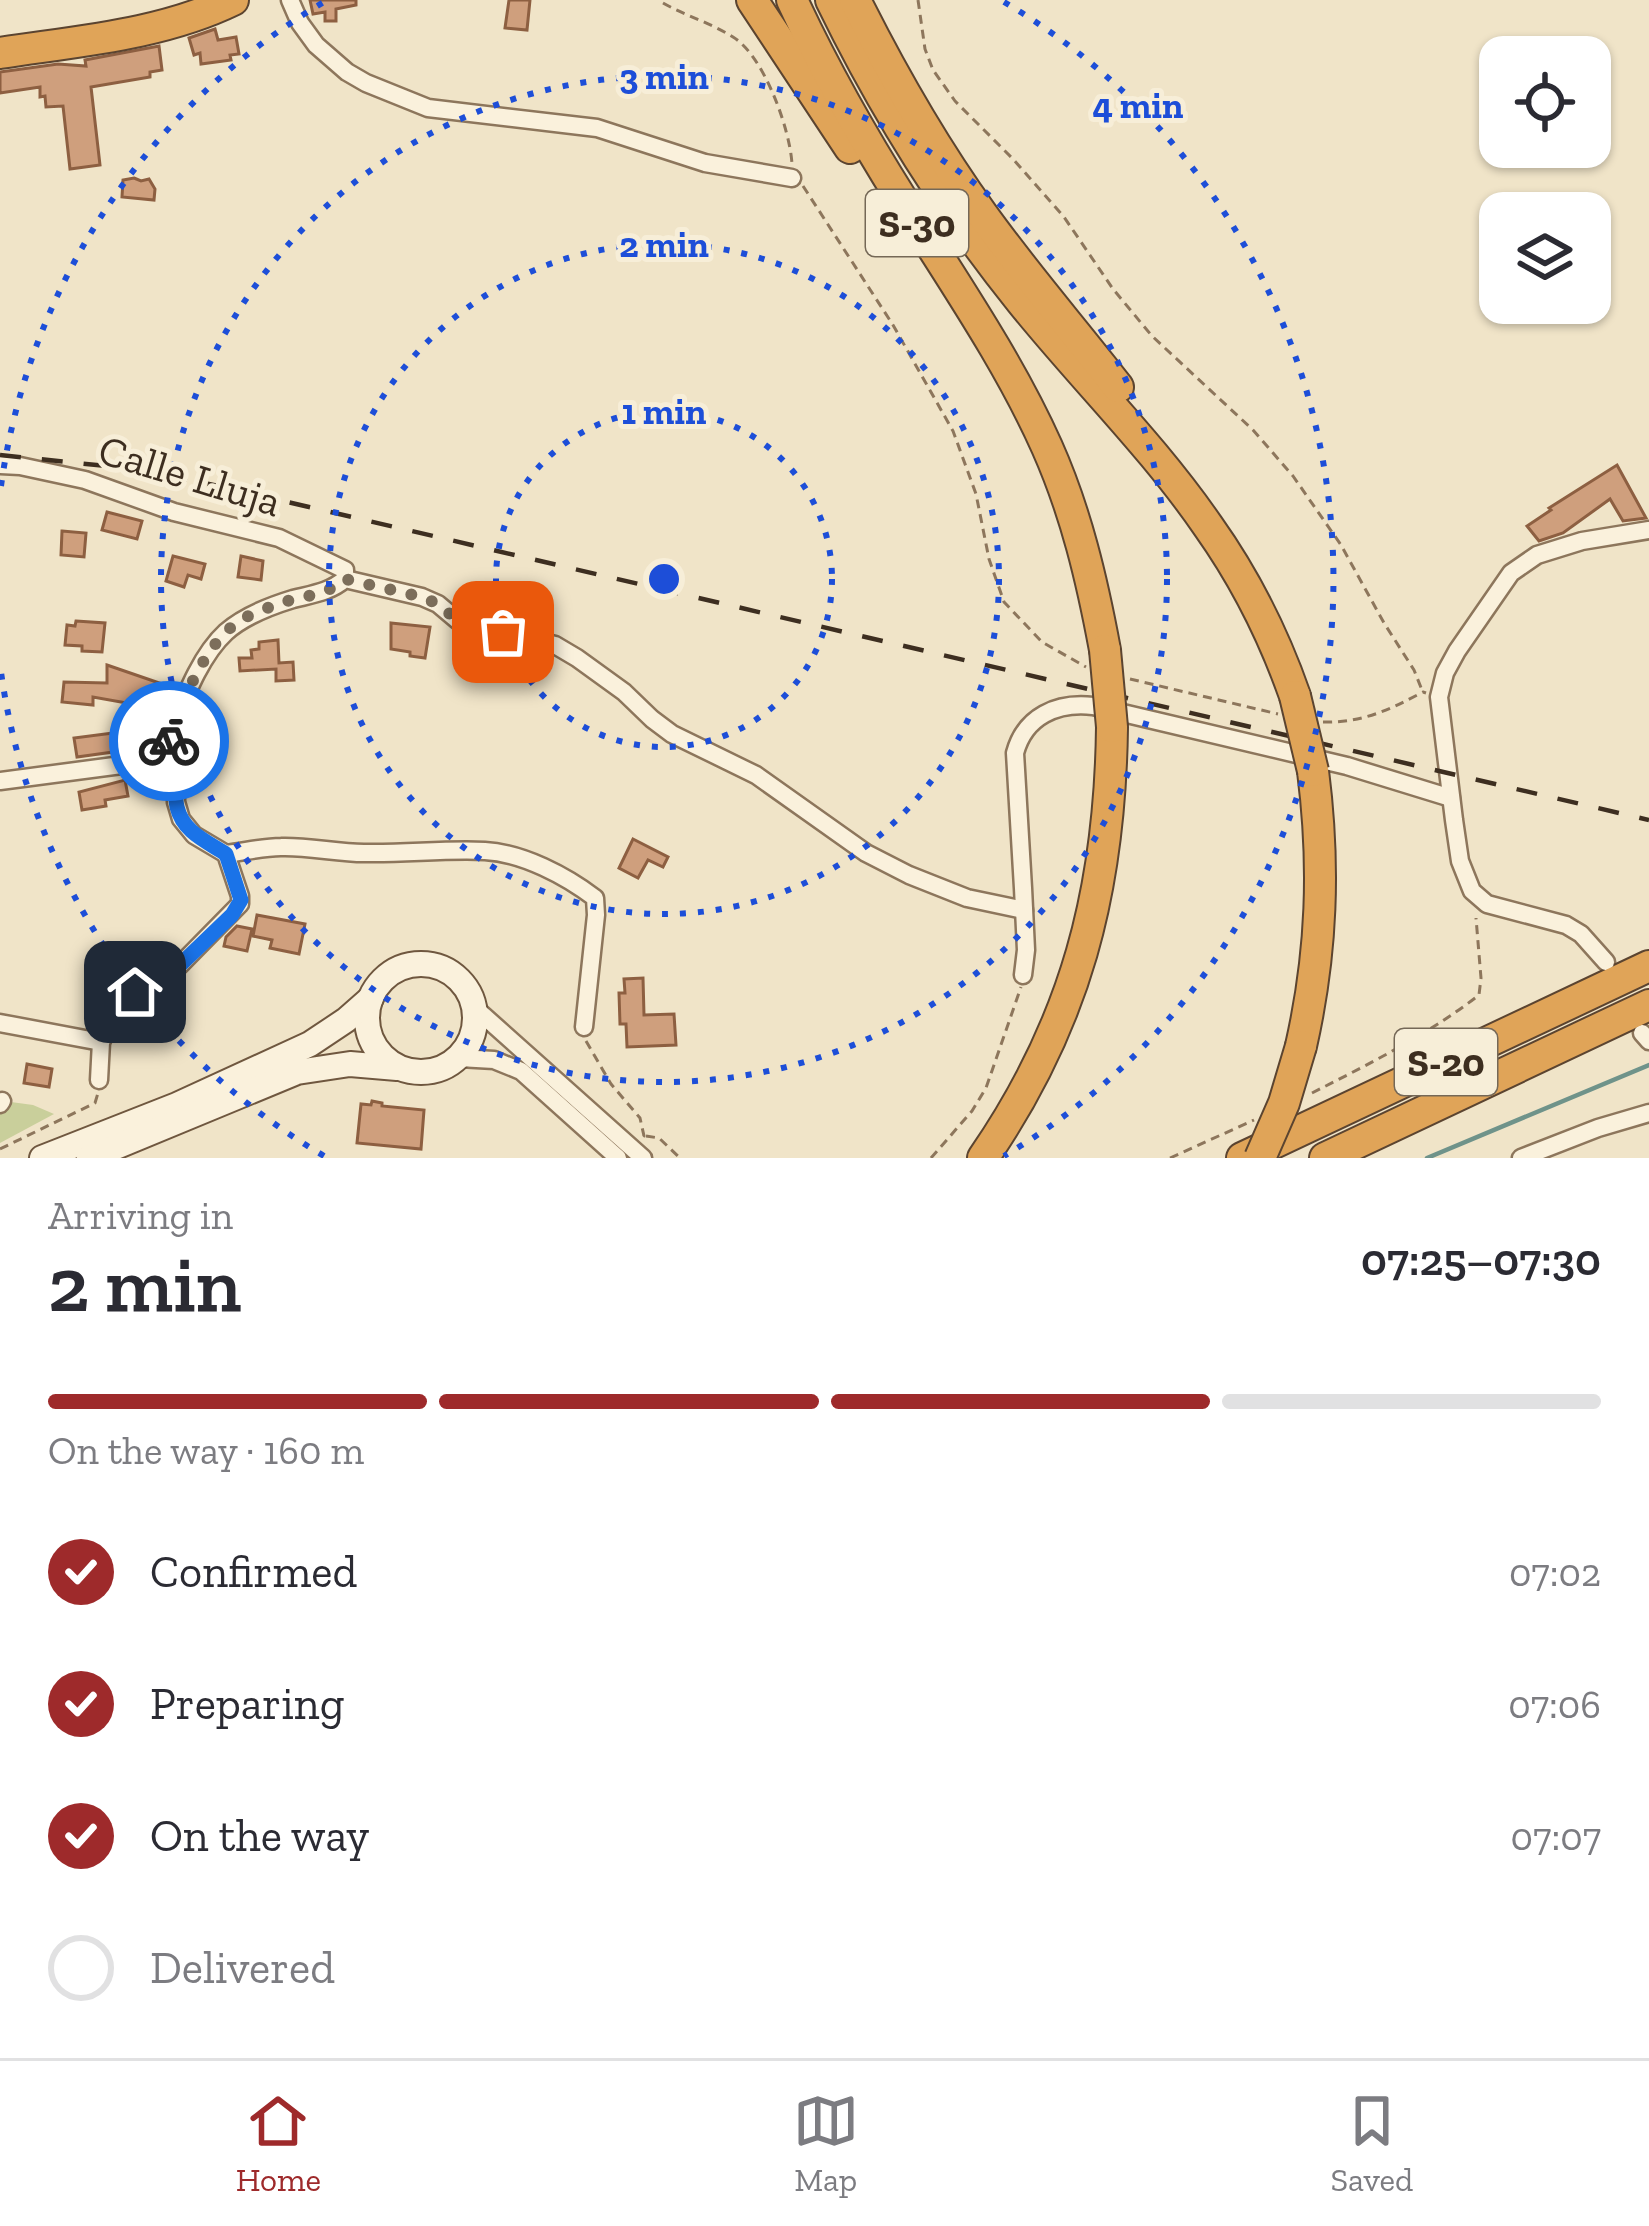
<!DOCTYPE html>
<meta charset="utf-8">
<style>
body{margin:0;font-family:"Zilla Slab",serif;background:#f7f7f7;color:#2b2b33;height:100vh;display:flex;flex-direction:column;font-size:45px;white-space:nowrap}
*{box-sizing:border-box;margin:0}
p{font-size:39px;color:#7c7c81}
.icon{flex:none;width:66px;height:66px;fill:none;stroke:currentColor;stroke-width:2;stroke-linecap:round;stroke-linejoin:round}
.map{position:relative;height:1158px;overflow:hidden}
.drawer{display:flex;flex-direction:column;background:#fff;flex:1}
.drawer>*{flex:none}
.tools{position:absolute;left:1479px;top:36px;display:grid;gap:24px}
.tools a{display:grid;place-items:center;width:132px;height:132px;border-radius:24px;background:#fff;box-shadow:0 3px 9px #0004;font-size:60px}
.pin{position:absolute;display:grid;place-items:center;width:102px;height:102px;color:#fff;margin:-51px;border-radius:24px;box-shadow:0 6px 18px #0006}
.courier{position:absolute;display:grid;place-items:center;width:120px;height:120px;margin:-60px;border:9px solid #1a73e8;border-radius:50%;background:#fff;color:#222;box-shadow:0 3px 15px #0007}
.headline em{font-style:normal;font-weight:600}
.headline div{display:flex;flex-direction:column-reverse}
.headline{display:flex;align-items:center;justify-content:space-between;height:204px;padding:0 48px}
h1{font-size:78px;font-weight:600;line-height:90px}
.bar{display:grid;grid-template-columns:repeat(4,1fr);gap:18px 12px;align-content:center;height:144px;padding:0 48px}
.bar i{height:15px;border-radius:9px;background:#e1e1e2}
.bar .current{background:#9e2a2b}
.bar p{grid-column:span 4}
ol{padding:0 48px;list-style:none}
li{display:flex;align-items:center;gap:36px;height:132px}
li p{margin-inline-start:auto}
li .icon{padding:12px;border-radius:50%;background:#9e2a2b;color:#fff;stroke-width:4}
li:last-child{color:#7c7c81}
li i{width:66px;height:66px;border:6px solid #e1e1e2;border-radius:50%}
.tabs{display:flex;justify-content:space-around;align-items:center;height:168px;border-top:3px solid #e1e1e2;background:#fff;font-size:33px;color:#7c7c81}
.tabs a{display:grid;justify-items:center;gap:6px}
.tabs .current{color:#9e2a2b}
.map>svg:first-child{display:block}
</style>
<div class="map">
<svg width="1649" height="1158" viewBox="0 0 1649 1158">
<rect width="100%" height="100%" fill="#f0e4c8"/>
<polygon fill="#c9cf9b" points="11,1102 33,1105 54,1114 0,1143 0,1113"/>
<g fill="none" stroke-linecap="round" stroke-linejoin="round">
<polyline stroke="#6f938a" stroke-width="4.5" points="1427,1158 1649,1065"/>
</g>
<g fill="#cf9f7d" stroke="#8d5f41" stroke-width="3">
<polygon points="310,0 356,0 356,5 336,9 336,21 325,21 325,12 313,14"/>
<polygon points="509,0 530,0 527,30 505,28"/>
<polygon points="215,29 218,40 236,37 239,54 230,55 231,60 201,64 200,53 194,55 189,38"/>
<polygon points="159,46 162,70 150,72 150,77 91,87 100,165 70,169 63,106 46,107 45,96 40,97 40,87 0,93 0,72 58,64 86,66 85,60"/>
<polygon points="134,178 141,181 149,179 155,189 154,200 122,197 123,180"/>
<polygon points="1617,465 1646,518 1623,521 1610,499 1563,533 1539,541 1527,526 1551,510 1549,508"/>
<polygon points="107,512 142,521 137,539 102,530"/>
<polygon points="62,531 86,533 84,557 61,555"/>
<polygon points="173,556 205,564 201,579 188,575 184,587 166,581"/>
<polygon points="241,556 263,561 261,580 238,577"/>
<polygon points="76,621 105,623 102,652 82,651 82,646 65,645 67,625 75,626"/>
<polygon points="391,623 430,627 425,658 410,656 410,652 391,649"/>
<polygon points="278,640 279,663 293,662 294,680 276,681 276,669 240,671 239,658 252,658 251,650 259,649 259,642"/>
<polygon points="107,665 171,687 166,710 93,697 93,705 62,702 64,682 107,683"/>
<polygon points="152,728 154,741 149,747 77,757 74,738"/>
<polygon points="125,780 128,796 105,800 106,806 82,810 79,792"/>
<polygon points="633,839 668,857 663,867 648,860 638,878 619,868"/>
<polygon points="257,915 305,924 299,954 270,948 272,940 253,936"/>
<polygon points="237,926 252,929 247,951 224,946 226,937"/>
<polygon points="643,978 644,1015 674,1014 676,1045 627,1047 626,1024 620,1024 619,993 625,993 624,979"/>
<polygon points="27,1064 52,1069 49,1087 24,1083"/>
<polygon points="372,1101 382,1103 382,1106 424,1110 421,1149 357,1143 361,1104 371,1105"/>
</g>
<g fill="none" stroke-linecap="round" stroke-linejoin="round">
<defs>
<g id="street">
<polyline points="290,0 300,23 316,45 347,72 366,83 428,108 597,128 705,163 792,178"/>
<polyline points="0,465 20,466 85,480 174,512 279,538 345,570 345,579"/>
<path d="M0 781 152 761C167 751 169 738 175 722 187 692 202 654 226 632 244 616 270 606 293 599 313 594 330 592 345 579L422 597 438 604 457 620 473 628 503 632 555 645 577 658 624 692 652 719 672 734 756 775 866 853 909 875 967 898 1024 910"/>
<path d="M226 854C244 852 263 847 281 847 308 846 337 853 364 853 405 854 445 849 485 851 523 853 566 876 595 898L596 915 584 1027"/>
<polyline points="1606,962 1581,934 1566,925 1487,904 1472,891 1460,861 1454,820 1439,697 1445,673 1457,651 1511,573 1537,555 1582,541 1649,530"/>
<path d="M1023 975 1026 950 1023 888 1015 753C1025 716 1057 702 1093 706L1347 766 1451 798"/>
<polyline points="475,1008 643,1158"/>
<polyline points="0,1023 101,1042"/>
<polyline points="1642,1033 1649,1041"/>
<polyline points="459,1058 494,1060 521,1071 618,1158"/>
<polyline points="99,1080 101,1042 120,1005 135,992 180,965 240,904 240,896 226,854 194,835 181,819 176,802 176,784 164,753"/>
<polyline points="0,1104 2,1101"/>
<polyline points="1521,1158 1598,1128 1649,1113"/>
</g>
<g id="secondary">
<circle cx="421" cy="1018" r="54"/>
<polyline points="42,1158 177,1105 310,1044 346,1020 371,998"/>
<polyline points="89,1158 297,1072 350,1064 397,1068"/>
</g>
<g id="highway">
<polyline points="752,0 850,148"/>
<path d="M792 0C824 69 862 136 903 201 953 281 1008 360 1047 447 1076 512 1092 580 1105 650"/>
<path d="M831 0C883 107 946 208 1021 301 1082 377 1153 446 1208 526 1245 578 1274 636 1295 696"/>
<path d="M855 0C892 74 933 146 982 214 1025 274 1073 329 1118 387"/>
<path d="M0 53C78 41 161 35 233 0"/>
<path d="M1301 1046C1322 953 1325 865 1313 771"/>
<path d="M983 1158C1076 1023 1110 890 1112 727"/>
<polyline points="1242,1158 1649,966"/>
<polyline points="1325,1158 1649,1005"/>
</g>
</defs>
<use href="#street" stroke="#8d765c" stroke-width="21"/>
<use href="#secondary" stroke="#6f573f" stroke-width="28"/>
<use href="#highway" stroke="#5b4430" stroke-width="34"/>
<g stroke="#8d765c" stroke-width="3" stroke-dasharray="9 6" stroke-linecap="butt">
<polyline points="918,0 925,49 933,70 955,101 1013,159 1064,217 1113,289 1152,336 1253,430 1293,476 1341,545 1384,623 1414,670 1422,690"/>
<path d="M663 3C686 16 711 23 733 37 764 56 790 129 792 164"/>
<polyline points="803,186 893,325 953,431 976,494 989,559 1004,602 1042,642 1086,667"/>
<polyline points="1130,679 1278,714"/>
<path d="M1323 722C1362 723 1389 710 1423 692L1426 693"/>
<polyline points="586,1041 611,1084 640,1118 644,1136 642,1138"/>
<path d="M1312 1093C1369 1064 1429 1034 1479 995L1481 978 1476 918"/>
<polyline points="646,1136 659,1138 680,1158"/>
<polyline points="0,1149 95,1103 98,1093"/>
<polyline points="931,1158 972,1111 986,1088 1021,987"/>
<polyline points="1170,1158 1254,1120"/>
</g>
<use href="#street" stroke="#faf1dc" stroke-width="16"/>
<use href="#secondary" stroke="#faf1dc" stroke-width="24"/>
<use href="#highway" stroke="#e0a458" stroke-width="30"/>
<polyline stroke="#3d2e20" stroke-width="4.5" stroke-dasharray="21 21" stroke-linecap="butt" points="0,455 145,470 232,489 1649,820"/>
<defs>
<g id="highway-bridge">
<polyline points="1105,650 1112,727"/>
<polyline points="1295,696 1313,771"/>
<polyline points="1260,1158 1284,1103 1301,1046"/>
</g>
</defs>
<use href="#highway-bridge" stroke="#5b4430" stroke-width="34" stroke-linecap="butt"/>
<use href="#highway-bridge" stroke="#e0a458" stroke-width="30"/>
</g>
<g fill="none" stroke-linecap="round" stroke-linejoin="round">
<path stroke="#7c6e5b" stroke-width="12" stroke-dasharray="0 21.6" d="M169 741C182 702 205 642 241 620 253 613 270 607 284 602 306 595 328 595 345 579L422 597 438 604 457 620 473 628 503 632"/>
<path stroke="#1a73e8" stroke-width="15" d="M135 992 180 965 232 915 241 900 226 854C206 841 183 832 177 807 175 798 176 788 173 778 169 763 163 756 169 741"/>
</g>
<g fill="none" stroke="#1d4ed8" stroke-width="6" stroke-dasharray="6 12">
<circle cx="664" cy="579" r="168"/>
<circle cx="664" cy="579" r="335"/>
<circle cx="664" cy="579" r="503"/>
<path d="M324 1156A670 670 0 0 1 1 672M1 486A670 670 0 0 1 324 2M1004 2A670 670 0 0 1 1004 1156"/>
</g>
<g text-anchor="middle" stroke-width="10" stroke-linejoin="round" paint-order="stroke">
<g fill="#f7eed8" stroke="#756857" stroke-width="3">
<rect x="866" y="190" width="102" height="66" rx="9"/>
<rect x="1395" y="1029" width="102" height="66" rx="9"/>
</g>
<g font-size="39" font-weight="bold" fill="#3d2e20">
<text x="917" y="237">S-30</text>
<text x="1446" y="1076">S-20</text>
</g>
<g font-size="42" fill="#3d2e20" stroke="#f7eed8">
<text transform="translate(190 475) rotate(17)" y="15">Calle Lluja</text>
</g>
</g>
<circle cx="664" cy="579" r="18" fill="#1d4ed8" stroke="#f7eed8" stroke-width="6"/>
<g font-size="36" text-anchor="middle" font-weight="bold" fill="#1d4ed8" stroke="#f7eed8" stroke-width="10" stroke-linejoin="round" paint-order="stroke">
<text x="664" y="89">3 min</text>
<text x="1138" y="118">4 min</text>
<text x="664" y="257">2 min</text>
<text x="664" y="424">1 min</text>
</g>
</svg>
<div class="tools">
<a><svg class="icon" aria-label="locate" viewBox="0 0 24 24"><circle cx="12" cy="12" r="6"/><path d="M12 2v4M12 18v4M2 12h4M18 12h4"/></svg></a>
<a><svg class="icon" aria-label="layers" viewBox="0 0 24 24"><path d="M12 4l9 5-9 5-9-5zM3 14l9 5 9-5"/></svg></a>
</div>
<div class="pin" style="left:503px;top:632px;background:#ea580c"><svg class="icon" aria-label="bag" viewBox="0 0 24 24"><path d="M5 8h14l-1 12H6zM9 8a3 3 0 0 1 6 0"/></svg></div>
<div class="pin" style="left:135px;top:992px;background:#1f2937"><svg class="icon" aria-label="home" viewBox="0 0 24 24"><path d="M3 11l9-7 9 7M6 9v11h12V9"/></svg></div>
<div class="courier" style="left:169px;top:741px"><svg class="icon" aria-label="bike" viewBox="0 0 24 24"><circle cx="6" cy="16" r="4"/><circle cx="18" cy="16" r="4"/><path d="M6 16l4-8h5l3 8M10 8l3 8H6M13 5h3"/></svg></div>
</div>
<section class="drawer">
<div class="headline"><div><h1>2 min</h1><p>Arriving in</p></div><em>07:25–07:30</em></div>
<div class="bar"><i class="current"></i><i class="current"></i><i class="current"></i><i></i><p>On the way · 160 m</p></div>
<ol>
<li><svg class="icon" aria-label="check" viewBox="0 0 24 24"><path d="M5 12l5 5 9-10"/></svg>Confirmed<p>07:02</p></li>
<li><svg class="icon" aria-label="check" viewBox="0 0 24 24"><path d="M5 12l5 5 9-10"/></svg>Preparing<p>07:06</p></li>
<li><svg class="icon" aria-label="check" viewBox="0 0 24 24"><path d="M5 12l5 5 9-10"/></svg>On the way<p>07:07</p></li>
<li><i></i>Delivered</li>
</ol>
</section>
<nav class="tabs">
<a class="current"><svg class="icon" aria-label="home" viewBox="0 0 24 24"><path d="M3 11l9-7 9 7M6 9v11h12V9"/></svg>Home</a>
<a><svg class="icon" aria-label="map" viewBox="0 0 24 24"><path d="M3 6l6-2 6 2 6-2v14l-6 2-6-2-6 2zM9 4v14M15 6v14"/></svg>Map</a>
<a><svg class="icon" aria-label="saved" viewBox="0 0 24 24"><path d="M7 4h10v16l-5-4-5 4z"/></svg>Saved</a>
</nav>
